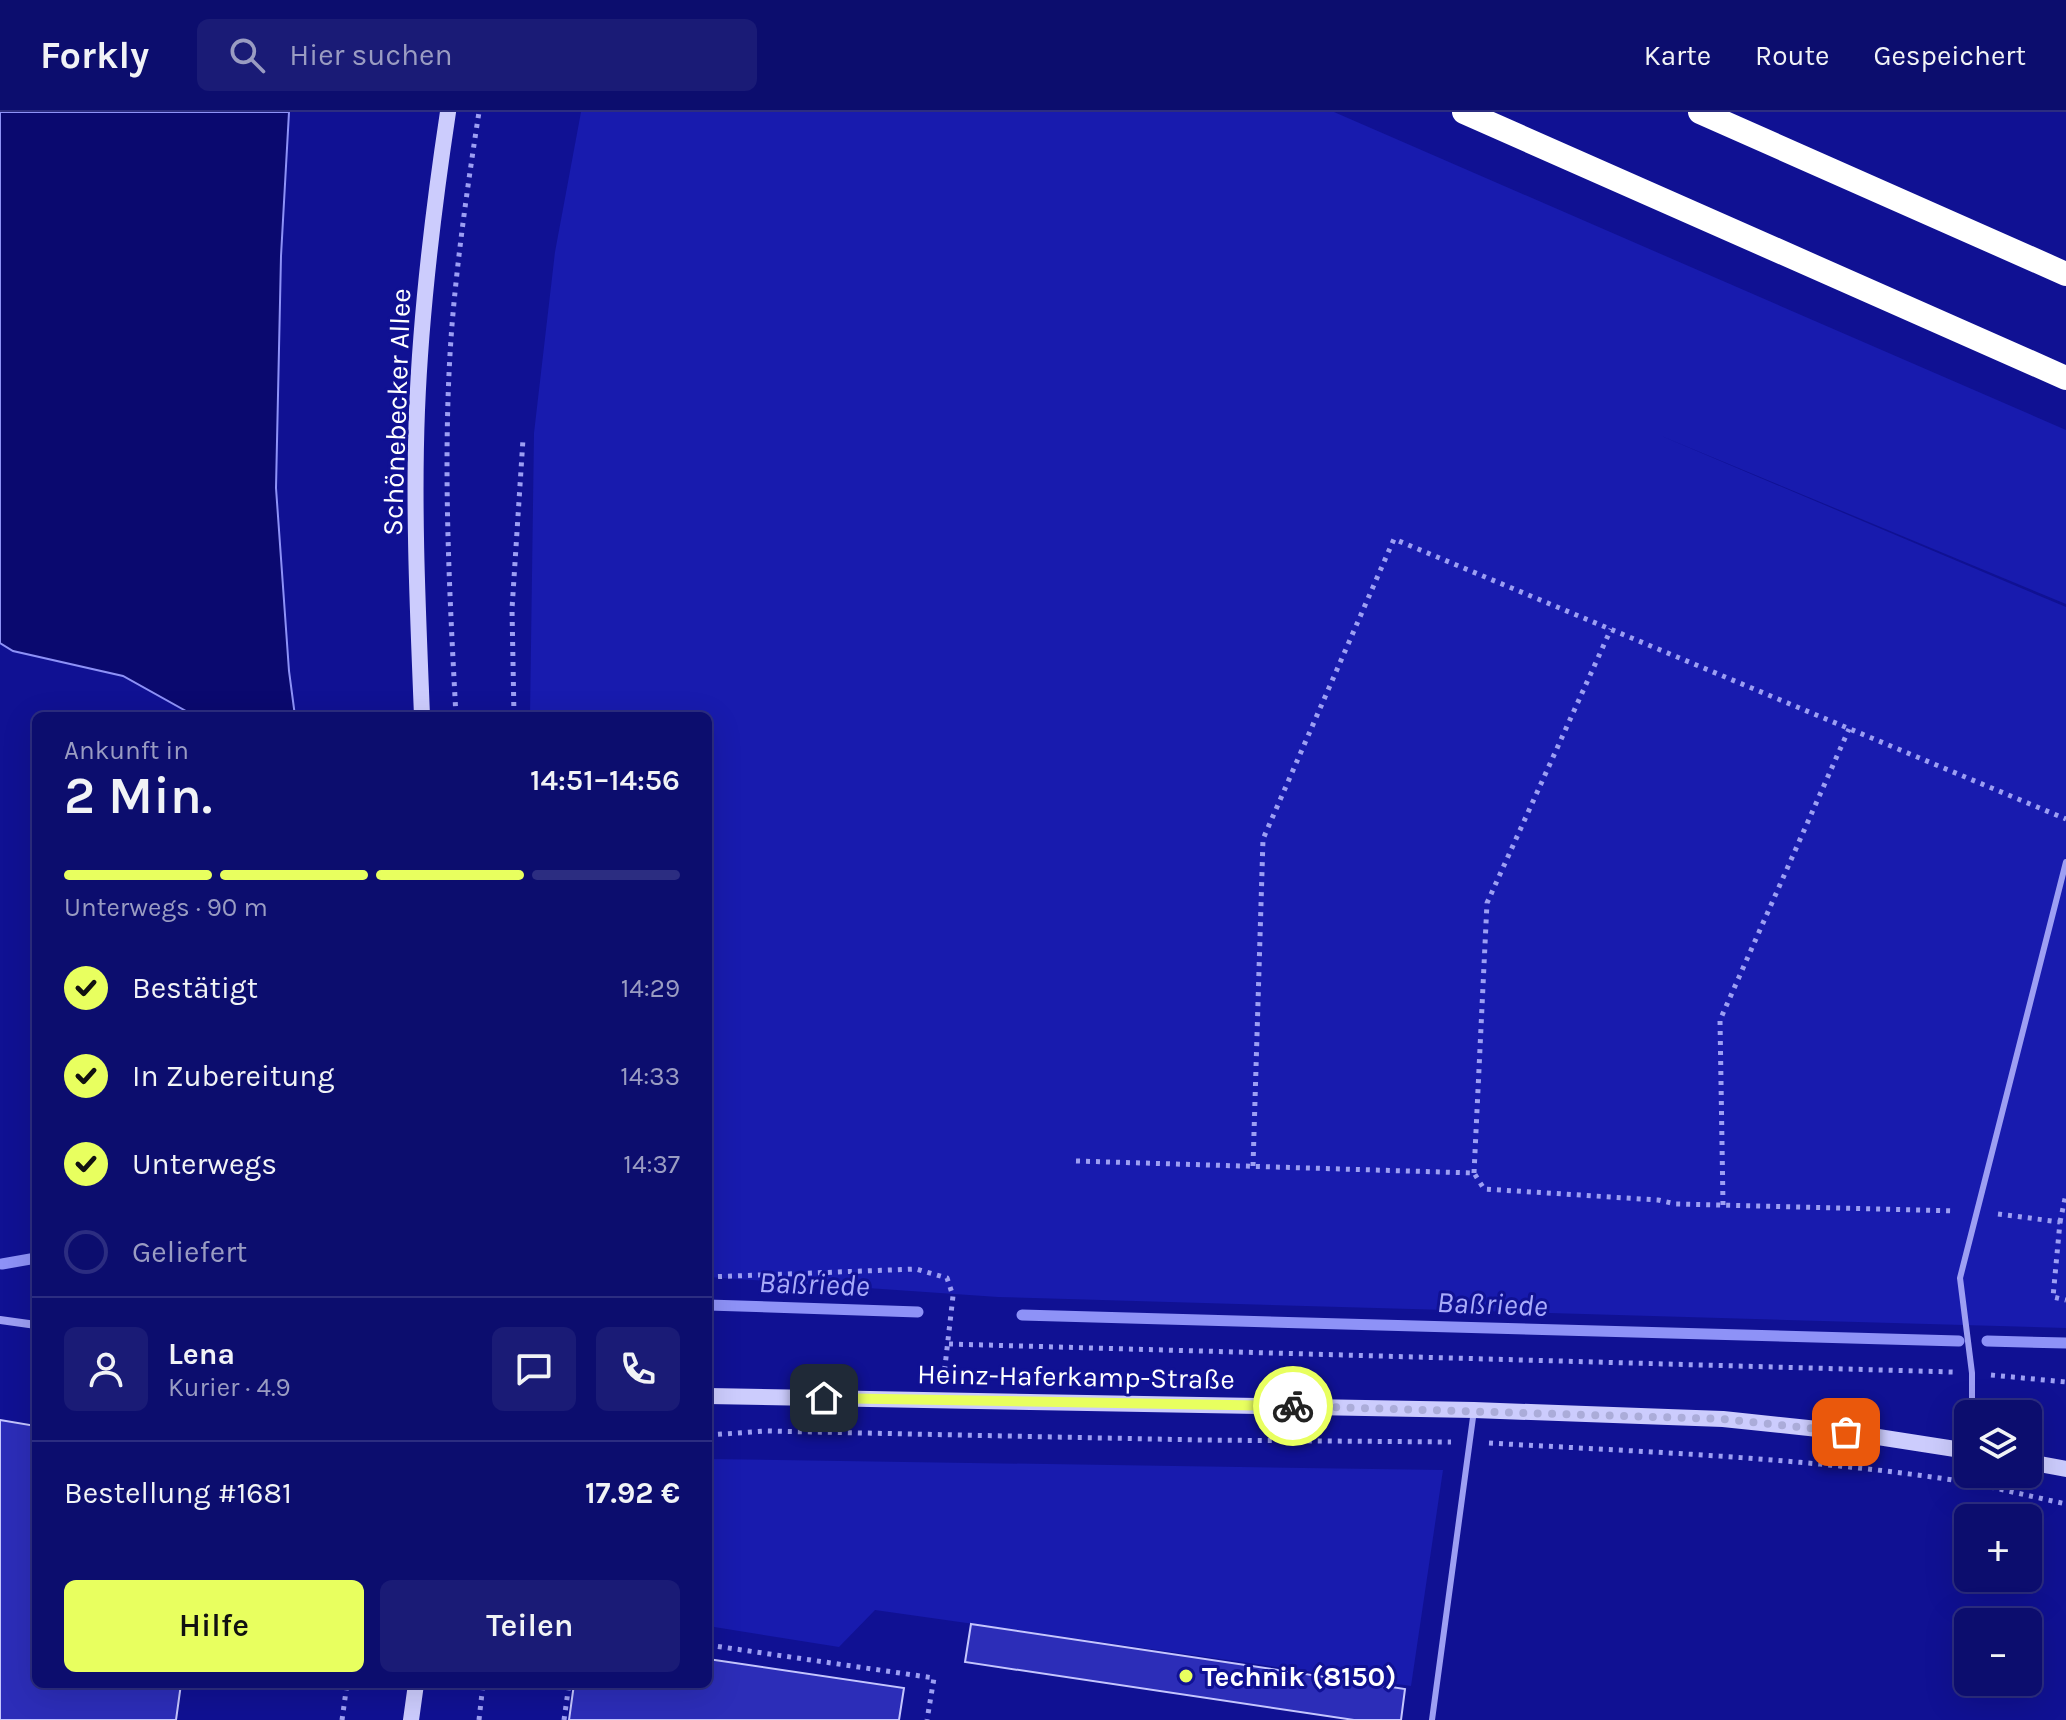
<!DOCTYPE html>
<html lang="de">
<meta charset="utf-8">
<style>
body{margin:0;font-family:Karla,sans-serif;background:#1a1b76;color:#f1f3f6;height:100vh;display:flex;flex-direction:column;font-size:30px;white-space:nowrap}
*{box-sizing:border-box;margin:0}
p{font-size:26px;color:#9a9cc2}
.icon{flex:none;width:44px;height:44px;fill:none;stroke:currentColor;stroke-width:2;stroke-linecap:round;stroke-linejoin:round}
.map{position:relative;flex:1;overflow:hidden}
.side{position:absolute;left:32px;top:600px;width:680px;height:976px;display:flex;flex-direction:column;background:#0c0d6e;border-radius:12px;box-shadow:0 8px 32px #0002,0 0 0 2px #2c2d81}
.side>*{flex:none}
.tools{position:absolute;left:1954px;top:1288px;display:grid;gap:16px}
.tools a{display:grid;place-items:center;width:88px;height:88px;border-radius:12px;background:#0c0d6e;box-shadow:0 8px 32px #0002,0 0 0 2px #2c2d81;font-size:40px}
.pin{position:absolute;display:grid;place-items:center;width:68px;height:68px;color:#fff;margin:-34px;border-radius:16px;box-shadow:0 4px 12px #0006}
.courier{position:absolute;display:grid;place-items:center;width:80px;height:80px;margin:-40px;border:6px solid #e8ff5f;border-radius:50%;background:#fff;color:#222;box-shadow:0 2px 10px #0007}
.overview em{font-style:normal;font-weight:600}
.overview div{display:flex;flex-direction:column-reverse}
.overview{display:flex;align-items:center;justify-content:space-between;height:136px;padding:0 32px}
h1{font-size:52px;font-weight:600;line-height:60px}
.bar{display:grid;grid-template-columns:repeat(4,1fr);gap:12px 8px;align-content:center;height:96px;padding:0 32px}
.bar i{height:10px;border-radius:6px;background:#2c2d81}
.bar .selected{background:#e8ff5f}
.bar p{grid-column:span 4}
.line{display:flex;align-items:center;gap:20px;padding:0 32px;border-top:2px solid #2c2d81}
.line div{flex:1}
.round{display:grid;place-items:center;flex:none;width:84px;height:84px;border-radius:12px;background:#1a1b76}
ol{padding:0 32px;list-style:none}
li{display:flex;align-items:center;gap:24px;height:88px}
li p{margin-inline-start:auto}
li .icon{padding:8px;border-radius:50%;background:#e8ff5f;color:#111;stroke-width:4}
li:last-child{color:#9a9cc2}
li i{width:44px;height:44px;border:4px solid #2c2d81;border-radius:50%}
.button{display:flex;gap:16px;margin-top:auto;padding:16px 32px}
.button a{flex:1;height:92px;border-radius:12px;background:#e8ff5f;color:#111;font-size:32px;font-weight:600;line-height:92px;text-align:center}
.button a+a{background:#1a1b76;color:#f1f3f6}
header{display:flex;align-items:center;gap:48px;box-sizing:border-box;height:112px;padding:0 40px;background:#0c0d6e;border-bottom:2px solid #2c2d81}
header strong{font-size:38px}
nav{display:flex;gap:44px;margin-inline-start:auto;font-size:28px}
.search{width:560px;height:72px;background:#1a1b76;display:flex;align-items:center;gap:20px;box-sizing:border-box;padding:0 28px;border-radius:12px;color:#9a9cc2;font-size:30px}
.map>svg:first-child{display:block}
</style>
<header>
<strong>Forkly</strong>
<div class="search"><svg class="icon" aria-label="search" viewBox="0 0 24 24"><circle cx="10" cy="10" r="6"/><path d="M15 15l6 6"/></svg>Hier suchen</div>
<nav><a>Karte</a><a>Route</a><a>Gespeichert</a></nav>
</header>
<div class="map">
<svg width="2066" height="1608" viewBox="0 0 2066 1608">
<rect width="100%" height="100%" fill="#101193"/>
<g fill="#181bae">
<polygon points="581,0 1334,0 2066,318 2066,492 1659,323 2066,495 2066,1216 998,1185 708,1165 708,604 530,604 534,321 555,140"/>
<polygon points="708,1347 1443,1358 1411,1574 875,1498 839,1535 708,1514"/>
</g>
<polygon fill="#0a096f" stroke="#8e92f7" stroke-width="2" points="0,0 289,0 281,144 276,376 289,559 295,604 195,604 123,564 13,539 0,531"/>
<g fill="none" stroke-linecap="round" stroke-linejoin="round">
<g stroke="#8e92f7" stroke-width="11">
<polyline points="2,1152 36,1146"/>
<polyline points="708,1193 918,1200"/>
<polyline points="1022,1203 1959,1229"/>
<polyline points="1987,1229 2066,1231"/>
</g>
</g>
<g fill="#2c2db8" stroke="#c5c6fe" stroke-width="2">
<polygon points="0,1308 36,1314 36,1572 181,1572 176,1608 0,1608"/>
<polygon points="971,1512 1405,1577 1401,1608 1354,1608 965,1550"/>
<polygon points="708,1547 904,1576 899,1608 569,1608 574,1572 708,1572"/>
</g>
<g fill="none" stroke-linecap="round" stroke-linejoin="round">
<g stroke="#9d9ff3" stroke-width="5" stroke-dasharray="4 6" stroke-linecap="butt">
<path d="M456 604C449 474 442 342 452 213 458 141 468 71 479 0"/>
<polyline points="514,604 512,497 523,327"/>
<polyline points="1076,1049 1474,1061 1484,1077 1658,1088 1676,1092 1956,1099"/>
<polyline points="1253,1054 1263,727 1394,427 2066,707"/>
<polyline points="1474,1061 1487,791 1611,517"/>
<polyline points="1723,1093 1720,908 1849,617"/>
<polyline points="1998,1102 2060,1110 2053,1185 2066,1188"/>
<polyline points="2060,1110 2066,1082"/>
<polyline points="708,1165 916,1157 947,1166 953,1184 944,1263"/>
<polyline points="949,1232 1953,1260"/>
<polyline points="1991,1263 2066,1270"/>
<polyline points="708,1323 767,1319 1200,1328 1451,1330"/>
<path d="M1489 1331C1644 1340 1799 1345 1953 1368"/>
<polyline points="1990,1375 2066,1392"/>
<polyline points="708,1533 934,1566 927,1608"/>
<polyline points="342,1608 347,1572"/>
<polyline points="479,1608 483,1572"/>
<polyline points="564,1608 569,1572"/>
</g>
<g stroke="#9d9ff3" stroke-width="6">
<polyline points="1972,1302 1972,1261 1960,1166 2066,750"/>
<polyline points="1972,1370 1972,1362"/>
<polyline points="1432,1608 1474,1298"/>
</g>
<polyline stroke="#9d9ff3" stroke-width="8" points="0,1208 36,1213"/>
<g stroke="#ccccfd" stroke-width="16">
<path d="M422 604C418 502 413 400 417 298 421 198 433 99 448 0"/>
<polyline points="708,1284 1474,1298 1723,1307 1846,1320 1968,1339"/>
<polyline points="2028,1350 2066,1357"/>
<polyline points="411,1608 416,1572"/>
</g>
<g stroke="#fff" stroke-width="24">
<polyline points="1464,0 2066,266"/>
<polyline points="1700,0 2066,162"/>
</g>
</g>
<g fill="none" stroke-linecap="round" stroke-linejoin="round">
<polyline stroke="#abacd9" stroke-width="8" stroke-dasharray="0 14.4" points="1293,1294 1723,1307 1846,1320"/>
<polyline stroke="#e8ff5f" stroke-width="10" points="824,1286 1293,1294"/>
</g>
<circle fill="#e8ff5f" stroke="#101193" stroke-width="3" cx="1186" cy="1564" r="8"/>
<g text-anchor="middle" stroke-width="6" stroke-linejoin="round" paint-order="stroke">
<g font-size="28" fill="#fff" stroke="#101193">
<text transform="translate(396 300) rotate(-88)" y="10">Schönebecker Allee</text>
<text transform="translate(1076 1264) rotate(1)" y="10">Heinz-Haferkamp-Straße</text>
</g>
<g font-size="28" font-weight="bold" fill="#fff" stroke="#101193" text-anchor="start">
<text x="1202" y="1574">Technik (8150)</text>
</g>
<g font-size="30" font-style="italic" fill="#a9abfa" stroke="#101193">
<text transform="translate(814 1172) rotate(2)" y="10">Baßriede</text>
<text transform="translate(1492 1192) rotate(2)" y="10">Baßriede</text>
</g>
</g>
</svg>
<div class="tools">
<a><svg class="icon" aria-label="layers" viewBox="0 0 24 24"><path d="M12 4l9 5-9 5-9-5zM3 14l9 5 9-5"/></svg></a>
<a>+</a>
<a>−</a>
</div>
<div class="pin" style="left:1846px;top:1320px;background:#ea580c"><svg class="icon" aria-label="bag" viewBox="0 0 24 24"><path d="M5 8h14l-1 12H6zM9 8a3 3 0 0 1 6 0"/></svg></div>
<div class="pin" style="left:824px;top:1286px;background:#1f2937"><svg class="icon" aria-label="home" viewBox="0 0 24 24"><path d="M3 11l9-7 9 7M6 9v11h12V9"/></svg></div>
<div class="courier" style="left:1293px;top:1294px"><svg class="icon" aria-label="bike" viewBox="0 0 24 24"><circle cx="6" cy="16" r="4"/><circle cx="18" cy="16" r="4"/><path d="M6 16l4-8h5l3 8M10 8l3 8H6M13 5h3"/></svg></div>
<section class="side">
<div class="overview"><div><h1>2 Min.</h1><p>Ankunft in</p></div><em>14:51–14:56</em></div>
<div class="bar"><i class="selected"></i><i class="selected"></i><i class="selected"></i><i></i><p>Unterwegs · 90 m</p></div>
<ol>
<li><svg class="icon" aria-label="check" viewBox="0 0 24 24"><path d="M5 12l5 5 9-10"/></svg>Bestätigt<p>14:29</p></li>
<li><svg class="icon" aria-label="check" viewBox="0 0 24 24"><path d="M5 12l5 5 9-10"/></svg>In Zubereitung<p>14:33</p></li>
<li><svg class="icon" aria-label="check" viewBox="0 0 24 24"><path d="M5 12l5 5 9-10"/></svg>Unterwegs<p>14:37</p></li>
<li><i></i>Geliefert</li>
</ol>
<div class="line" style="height:144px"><a class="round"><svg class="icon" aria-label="person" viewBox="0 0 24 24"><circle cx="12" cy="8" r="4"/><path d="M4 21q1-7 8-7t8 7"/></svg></a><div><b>Lena</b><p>Kurier · 4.9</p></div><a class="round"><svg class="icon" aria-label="chat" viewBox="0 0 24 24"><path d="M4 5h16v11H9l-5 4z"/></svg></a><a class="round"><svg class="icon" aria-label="phone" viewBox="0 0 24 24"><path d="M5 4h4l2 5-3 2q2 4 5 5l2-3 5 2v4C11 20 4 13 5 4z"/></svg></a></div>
<div class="line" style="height:104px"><div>Bestellung #1681</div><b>17.92 €</b></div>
<div class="button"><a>Hilfe</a><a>Teilen</a></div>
</section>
</div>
